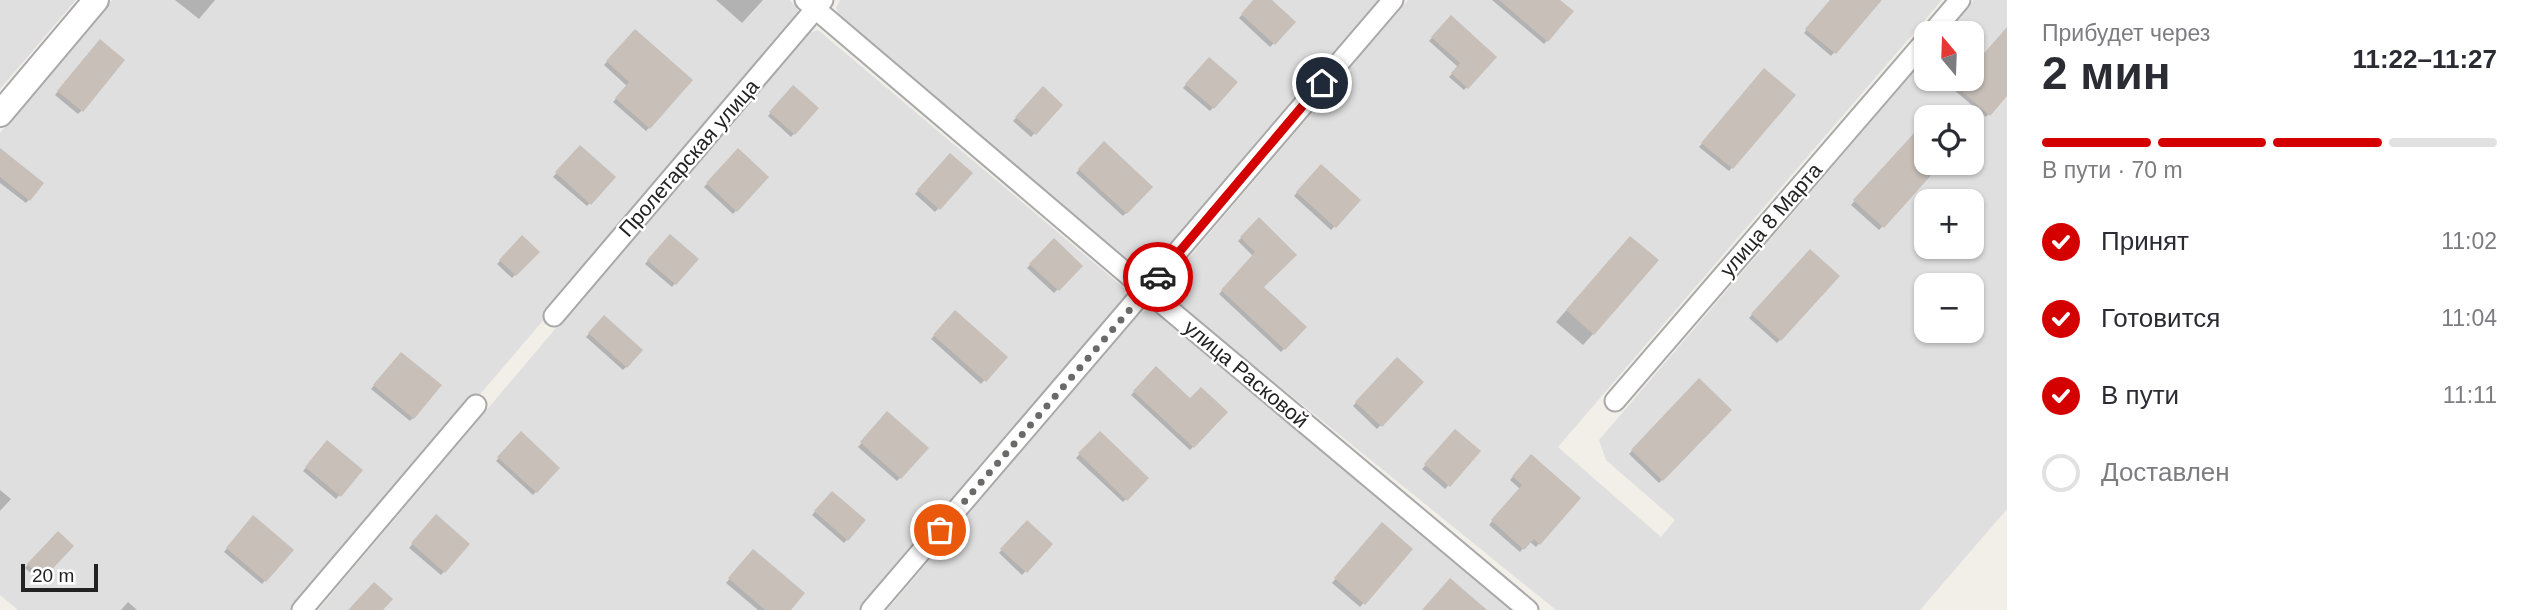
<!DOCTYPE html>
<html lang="ru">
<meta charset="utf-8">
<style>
body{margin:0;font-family:Arial,sans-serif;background:#f7f7f7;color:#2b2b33;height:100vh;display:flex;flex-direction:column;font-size:26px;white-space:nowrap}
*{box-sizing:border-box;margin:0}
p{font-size:23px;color:#7c7c81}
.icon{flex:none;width:38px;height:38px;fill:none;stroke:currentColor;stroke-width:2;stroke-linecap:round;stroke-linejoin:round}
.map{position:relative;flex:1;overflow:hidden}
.panel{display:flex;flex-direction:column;background:#fff;width:525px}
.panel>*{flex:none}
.needle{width:46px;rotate:341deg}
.controls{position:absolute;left:1914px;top:21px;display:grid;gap:14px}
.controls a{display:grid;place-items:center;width:70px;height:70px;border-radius:14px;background:#fff;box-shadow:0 2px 5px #0004;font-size:35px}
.scale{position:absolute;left:21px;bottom:18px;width:77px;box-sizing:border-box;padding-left:7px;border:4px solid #222;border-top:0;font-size:19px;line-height:24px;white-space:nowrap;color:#222;-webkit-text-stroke:5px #fff;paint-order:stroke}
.pin{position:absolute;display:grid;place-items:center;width:60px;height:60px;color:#fff;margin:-30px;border:4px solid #fff;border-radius:50%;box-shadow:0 2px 7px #0007}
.courier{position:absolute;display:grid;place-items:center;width:70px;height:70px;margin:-35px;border:5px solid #d40000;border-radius:50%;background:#fff;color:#222;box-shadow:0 2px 9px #0007}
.summary em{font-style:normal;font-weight:700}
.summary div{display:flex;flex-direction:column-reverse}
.summary{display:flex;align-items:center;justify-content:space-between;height:119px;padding:0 35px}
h1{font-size:46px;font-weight:700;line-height:52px}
.bar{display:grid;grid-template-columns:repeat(4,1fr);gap:10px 7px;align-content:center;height:84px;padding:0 35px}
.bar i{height:9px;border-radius:5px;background:#e1e1e2}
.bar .on{background:#d40000}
.bar p{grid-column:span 4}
ol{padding:0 35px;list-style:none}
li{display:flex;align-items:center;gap:21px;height:77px}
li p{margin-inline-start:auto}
li .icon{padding:7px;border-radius:50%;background:#d40000;color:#fff;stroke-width:4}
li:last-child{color:#7c7c81}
li i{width:38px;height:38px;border:4px solid #e1e1e2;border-radius:50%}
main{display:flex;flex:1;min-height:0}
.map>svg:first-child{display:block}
</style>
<main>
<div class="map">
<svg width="2007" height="610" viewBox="0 0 2007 610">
<rect width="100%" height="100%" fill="#f2efe9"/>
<g fill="#e0dfdf" fill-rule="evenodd">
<polygon points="0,0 76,0 0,89"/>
<polygon points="112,0 790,0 800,13 800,21 295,610 18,610 0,595 0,133"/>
<polygon points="840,0 1384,0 1153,269 1146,272 1138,270 840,19 836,8"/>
<path d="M1408 0H1942L1558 447 1661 537 1675 520 1606 460 1599 440 1927 56V79H1972V33H1946L1974 0H2007V509L1920 610H1556L1178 304 1172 295 1171 284 1174 275ZM1927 117H1972V163H1927ZM1927 201H1972V247H1927ZM1927 285H1972V331H1927Z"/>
<polygon points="818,30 1130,293 860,610 318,610 803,35"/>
<polygon points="1148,309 1157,311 1515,610 887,610 1137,316"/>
</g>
<g fill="#0003">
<polygon points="175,0 215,0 199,19"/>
<polygon points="716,0 763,0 742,23"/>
<polygon points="1255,0 1270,0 1294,22 1270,47 1239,18"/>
<polygon points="1492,0 1558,0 1571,12 1544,44"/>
<polygon points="1832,0 1880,0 1831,56 1804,33"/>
<polygon points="1451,17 1494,57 1464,90 1449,77 1458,67 1429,41"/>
<polygon points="2007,29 2007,93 1986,117 1954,90 1964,79 1972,79"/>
<polygon points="635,31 690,80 646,131 613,102 627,86 604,65"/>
<polygon points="97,44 81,111 78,114 55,95"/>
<polygon points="1209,59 1236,82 1210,111 1183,88"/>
<polygon points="1765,71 1794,95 1729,171 1699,147"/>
<polygon points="793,88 816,109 791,137 768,116"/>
<polygon points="1043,89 1061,105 1031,137 1013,121"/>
<polygon points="1917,132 1927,163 1940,163 1879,230 1851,205"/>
<polygon points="1104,143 1151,187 1123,216 1076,173"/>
<polygon points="580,147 614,177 587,206 553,177"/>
<polygon points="738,151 767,177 733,214 704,187"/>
<polygon points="950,155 970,173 935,212 915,194"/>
<polygon points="0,163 42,184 26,203 0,183"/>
<polygon points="1321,166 1359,200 1331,230 1294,196"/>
<polygon points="1259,220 1262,287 1305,327 1281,352 1219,294 1254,257 1238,241"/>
<polygon points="670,236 696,259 672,287 645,264"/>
<polygon points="522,238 537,252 512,278 497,264"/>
<polygon points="1054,240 1080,266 1054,293 1027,268"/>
<polygon points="1620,249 1593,334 1583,345 1556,322"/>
<polygon points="1810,251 1837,276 1777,343 1749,318"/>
<polygon points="955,313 1005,357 981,384 931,339"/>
<polygon points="604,317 641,350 623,370 586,337"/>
<polygon points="398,357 413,418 410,421 371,389"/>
<polygon points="1397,359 1421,382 1377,429 1353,406"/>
<polygon points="1156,369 1190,401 1226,412 1190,450 1131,395"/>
<polygon points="1699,381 1729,410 1659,483 1629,454"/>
<polygon points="888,414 926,448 897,481 858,447"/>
<polygon points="1455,432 1478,452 1445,489 1422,469"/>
<polygon points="521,434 558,468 533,495 496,461"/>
<polygon points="1100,434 1146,478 1123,502 1076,458"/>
<polygon points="327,443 360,471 336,499 303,471"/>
<polygon points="1531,456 1579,498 1536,547 1529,541 1520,552 1489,525 1520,489 1510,480"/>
<polygon points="0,490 11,499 0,511"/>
<polygon points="832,493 864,520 844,543 812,515"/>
<polygon points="436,517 468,544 441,575 409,548"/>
<polygon points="253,518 291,550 262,584 224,552"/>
<polygon points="1027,522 1050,544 1022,575 999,553"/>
<polygon points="1382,525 1410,549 1360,607 1332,583"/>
<polygon points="58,533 72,546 39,581 25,568"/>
<polygon points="753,551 789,610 758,610 726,583"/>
<polygon points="128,602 137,610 121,610"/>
</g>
<g fill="#c7bfb8">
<polygon points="1253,0 1272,0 1296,22 1275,45 1241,14"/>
<polygon points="1499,0 1560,0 1574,11 1548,42"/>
<polygon points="1830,0 1882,0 1836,54 1805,29"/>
<polygon points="1451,15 1497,57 1468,89 1451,73 1460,63 1431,37"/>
<polygon points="2007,27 2007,96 1990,116 1956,86 1962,79 1972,79 1972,67"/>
<polygon points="635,29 693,80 650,129 615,98 629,82 606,61"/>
<polygon points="100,39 125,60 83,112 57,91"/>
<polygon points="1209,57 1238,82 1214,109 1185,84"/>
<polygon points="1764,68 1796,95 1733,169 1701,143"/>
<polygon points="793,85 819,108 795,135 769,112"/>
<polygon points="1043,86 1063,105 1036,135 1015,117"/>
<polygon points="1927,119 1927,163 1942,163 1884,228 1853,200"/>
<polygon points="1104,141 1153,187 1127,214 1078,169"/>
<polygon points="580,145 616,177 591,205 555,172"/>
<polygon points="0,148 44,183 30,201 0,177"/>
<polygon points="738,148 769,177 737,212 706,183"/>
<polygon points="950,153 973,173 940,210 917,190"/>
<polygon points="1321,164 1361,200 1336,228 1296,192"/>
<polygon points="1259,217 1297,255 1264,287 1307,327 1285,350 1221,290 1255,252 1240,237"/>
<polygon points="670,234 699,259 676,285 647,260"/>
<polygon points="522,235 540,252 516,276 499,260"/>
<polygon points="1630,236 1659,260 1594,335 1566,310"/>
<polygon points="1054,238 1083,266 1059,291 1029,264"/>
<polygon points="1810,249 1840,276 1781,341 1751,314"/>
<polygon points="955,310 1008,357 986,382 933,335"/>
<polygon points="604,315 643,350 627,368 588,333"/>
<polygon points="401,352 442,385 414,419 373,385"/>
<polygon points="1397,357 1424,382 1382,427 1355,402"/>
<polygon points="1156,366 1190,398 1201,387 1228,412 1194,448 1133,391"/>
<polygon points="1699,378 1732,410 1663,481 1631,450"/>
<polygon points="887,411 929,448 901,479 860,442"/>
<polygon points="1455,429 1481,451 1450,487 1424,464"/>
<polygon points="521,431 560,468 537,493 497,457"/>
<polygon points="1100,431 1149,478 1127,501 1078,453"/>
<polygon points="327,440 363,470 341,497 305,467"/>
<polygon points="1531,454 1581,498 1540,545 1534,539 1524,550 1491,520 1522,485 1512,476"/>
<polygon points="832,491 866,520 848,541 814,511"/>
<polygon points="436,514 470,544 445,573 411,543"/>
<polygon points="253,515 294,550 266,582 226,548"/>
<polygon points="1027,520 1053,544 1027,573 1000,549"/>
<polygon points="1382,522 1413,549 1365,605 1334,578"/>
<polygon points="58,531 74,546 43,579 27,564"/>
<polygon points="753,549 805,593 791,610 765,610 728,578"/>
<polygon points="1450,578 1487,610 1422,610"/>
<polygon points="374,582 393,599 383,610 348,610"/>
</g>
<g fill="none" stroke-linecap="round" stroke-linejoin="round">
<defs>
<g id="minor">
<polyline points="805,0 1146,290 1528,610"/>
<polyline points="1932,33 1960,0"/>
<polyline points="554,316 823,0"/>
<polyline points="1615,401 1927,39"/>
<polyline points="302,610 476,405"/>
<polyline points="871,610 1393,0"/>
</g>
<polyline id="tertiary" points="0,114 96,0"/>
</defs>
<use href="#minor" stroke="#a9a9a9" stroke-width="23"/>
<use href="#tertiary" stroke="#a9a9a9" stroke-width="28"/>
<use href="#minor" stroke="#fff" stroke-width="19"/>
<use href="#tertiary" stroke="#fff" stroke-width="24"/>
</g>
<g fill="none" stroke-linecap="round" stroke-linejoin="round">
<polyline stroke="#6b6a68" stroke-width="7" stroke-dasharray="0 12.6" points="940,530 1158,277"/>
<polyline stroke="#d40000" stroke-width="9" points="1158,277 1322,83"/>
</g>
<g text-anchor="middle" stroke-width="5" stroke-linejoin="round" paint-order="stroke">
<g font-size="21" fill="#222" stroke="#fff">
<text transform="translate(689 158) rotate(-49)" y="7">Пролетарская улица</text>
<text transform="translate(1771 220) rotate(-49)" y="7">улица 8 Марта</text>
<text transform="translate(1246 374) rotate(40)" y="7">улица Расковой</text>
</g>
</g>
</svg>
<div class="controls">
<a><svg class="needle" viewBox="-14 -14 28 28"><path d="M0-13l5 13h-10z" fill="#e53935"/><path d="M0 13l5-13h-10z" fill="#7c7c81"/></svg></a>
<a><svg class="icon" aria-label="locate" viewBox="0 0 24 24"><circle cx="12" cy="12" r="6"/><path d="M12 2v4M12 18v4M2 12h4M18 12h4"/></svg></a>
<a>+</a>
<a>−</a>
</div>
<div class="scale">20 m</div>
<div class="pin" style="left:940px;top:530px;background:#ea580c"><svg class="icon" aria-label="bag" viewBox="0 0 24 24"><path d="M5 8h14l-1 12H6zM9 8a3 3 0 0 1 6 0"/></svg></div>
<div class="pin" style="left:1322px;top:83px;background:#1f2937"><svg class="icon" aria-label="home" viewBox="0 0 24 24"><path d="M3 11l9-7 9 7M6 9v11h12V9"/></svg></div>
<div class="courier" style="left:1158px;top:277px"><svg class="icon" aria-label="car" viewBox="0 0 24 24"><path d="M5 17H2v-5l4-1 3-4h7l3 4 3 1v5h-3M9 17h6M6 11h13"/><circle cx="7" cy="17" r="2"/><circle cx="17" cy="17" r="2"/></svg></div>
</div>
<section class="panel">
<div class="summary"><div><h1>2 мин</h1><p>Прибудет через</p></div><em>11:22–11:27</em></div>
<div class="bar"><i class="on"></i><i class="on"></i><i class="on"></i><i></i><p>В пути · 70 m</p></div>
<ol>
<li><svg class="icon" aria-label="check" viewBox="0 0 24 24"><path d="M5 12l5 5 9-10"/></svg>Принят<p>11:02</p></li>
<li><svg class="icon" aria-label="check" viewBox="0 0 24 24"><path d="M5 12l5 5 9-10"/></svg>Готовится<p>11:04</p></li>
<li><svg class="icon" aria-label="check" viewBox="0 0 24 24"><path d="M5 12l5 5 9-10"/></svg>В пути<p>11:11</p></li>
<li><i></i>Доставлен</li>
</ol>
</section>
</main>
